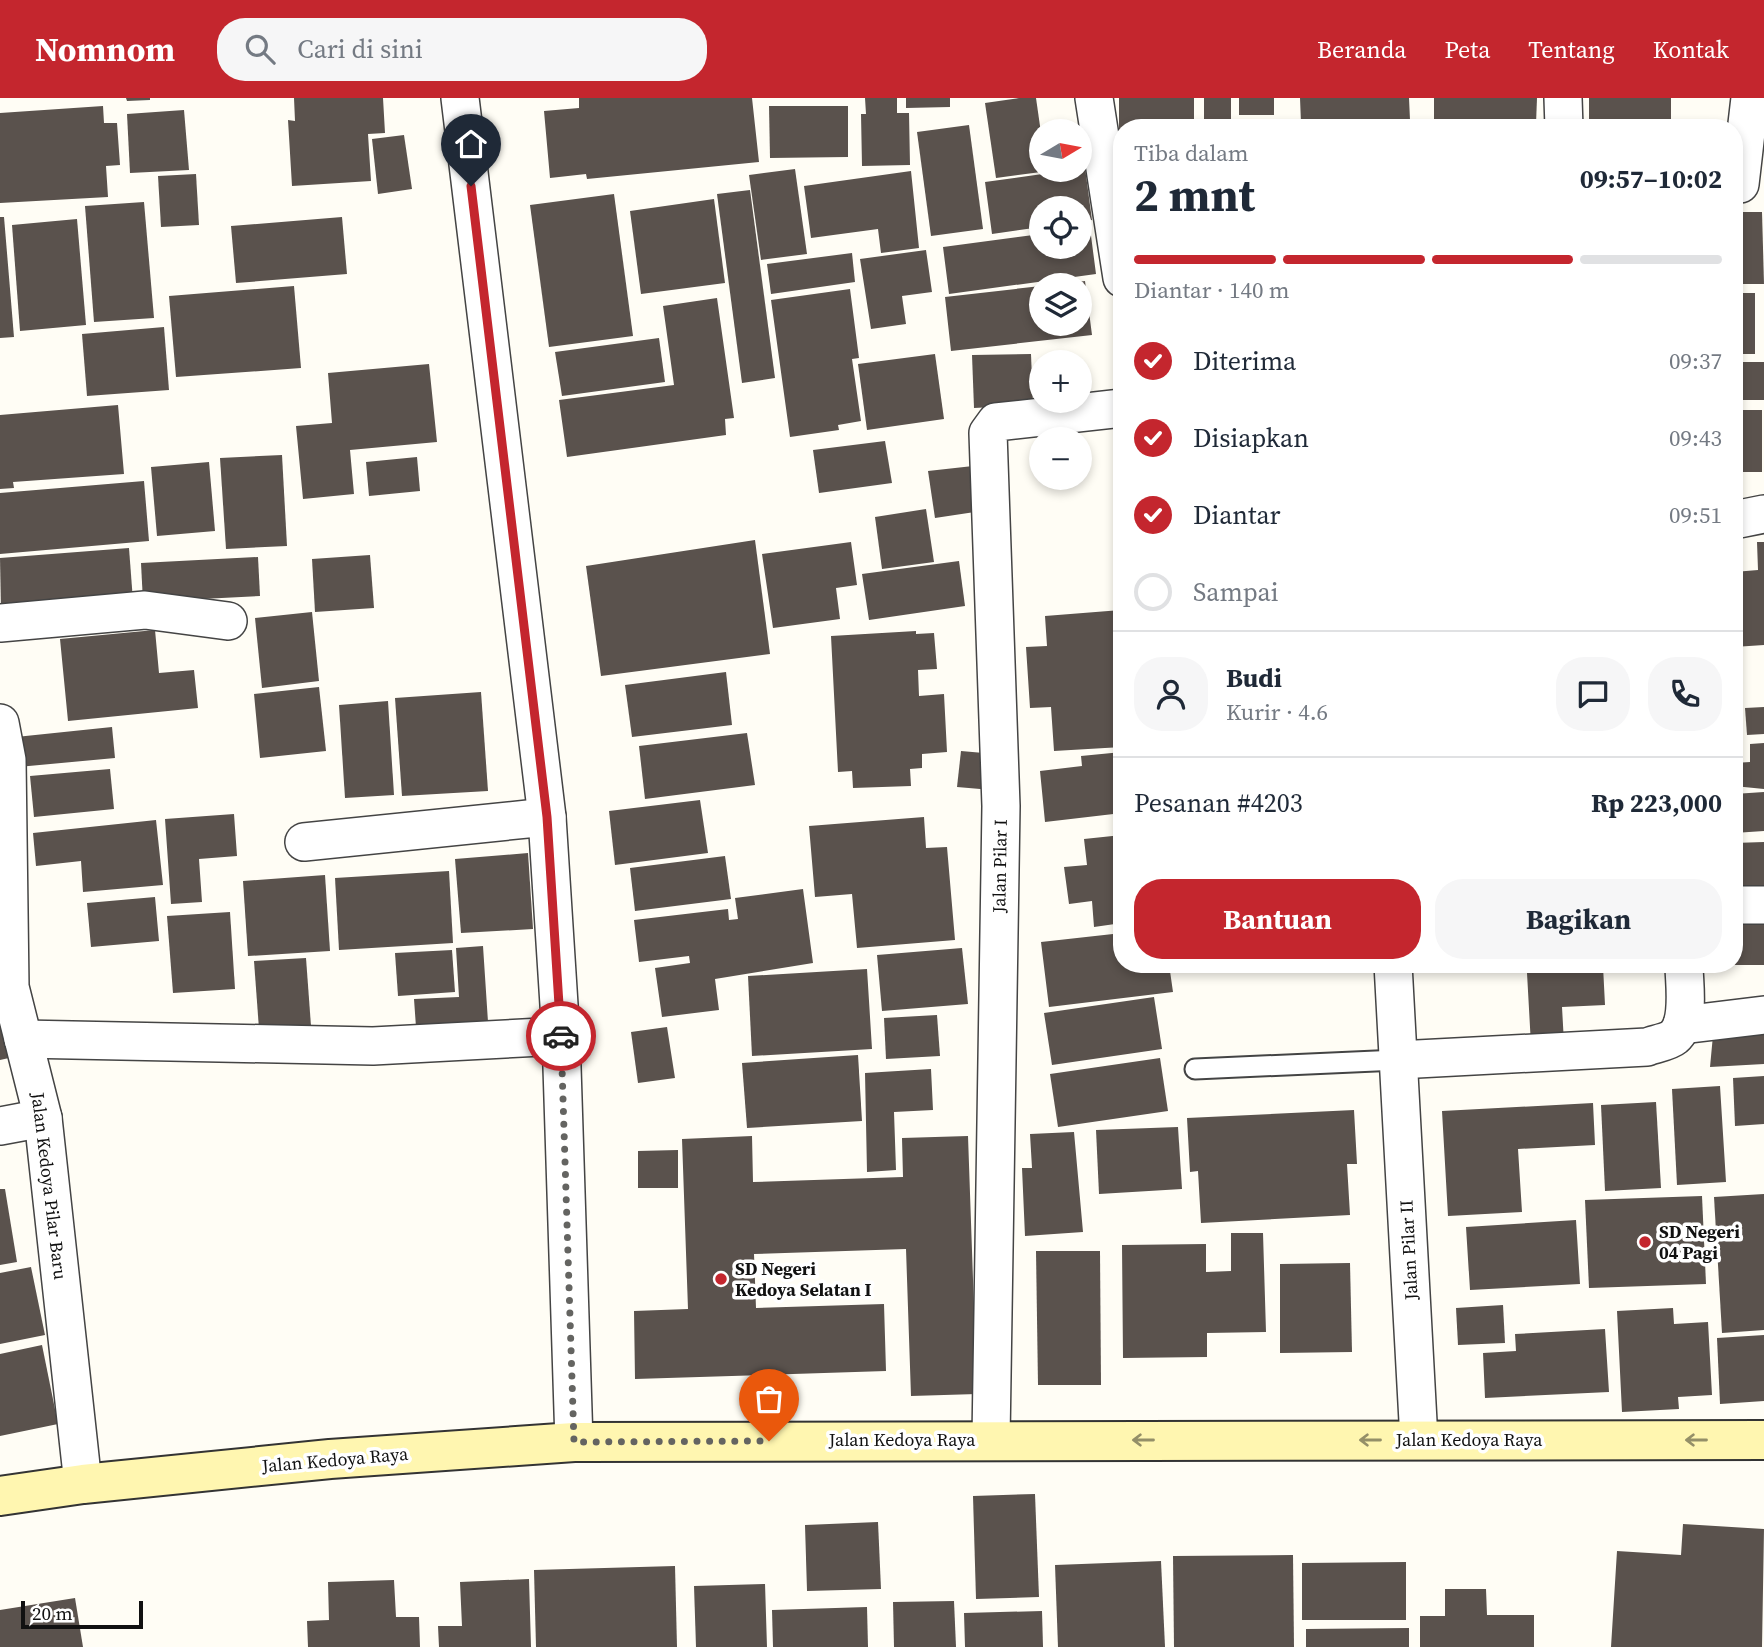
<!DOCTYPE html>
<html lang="id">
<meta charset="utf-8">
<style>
body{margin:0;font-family:"Source Serif 4",serif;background:#f6f6f7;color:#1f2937;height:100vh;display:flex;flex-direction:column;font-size:26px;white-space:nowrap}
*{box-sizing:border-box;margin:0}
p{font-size:23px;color:#747a83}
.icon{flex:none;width:38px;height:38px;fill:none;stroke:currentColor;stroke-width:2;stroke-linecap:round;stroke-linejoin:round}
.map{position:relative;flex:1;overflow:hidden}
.details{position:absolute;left:1113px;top:21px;width:630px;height:854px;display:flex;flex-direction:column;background:#fff;border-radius:28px;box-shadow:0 4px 10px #0003}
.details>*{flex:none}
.needle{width:46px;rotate:80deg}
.buttons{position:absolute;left:1029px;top:21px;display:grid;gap:14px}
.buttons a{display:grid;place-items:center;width:63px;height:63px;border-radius:50%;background:#fff;box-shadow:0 4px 10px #0003;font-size:35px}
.scale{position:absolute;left:21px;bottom:18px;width:122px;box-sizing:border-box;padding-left:7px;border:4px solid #111;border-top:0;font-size:19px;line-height:24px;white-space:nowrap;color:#111;-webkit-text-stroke:5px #fff;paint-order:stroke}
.pin{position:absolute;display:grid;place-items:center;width:60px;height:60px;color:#fff;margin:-72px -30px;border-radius:50% 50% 50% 0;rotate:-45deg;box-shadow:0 0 7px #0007}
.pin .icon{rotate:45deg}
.courier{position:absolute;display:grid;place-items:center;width:70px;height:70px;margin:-35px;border:5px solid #c4262e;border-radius:50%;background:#fff;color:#222;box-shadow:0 2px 9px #0007}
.summary em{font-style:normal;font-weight:700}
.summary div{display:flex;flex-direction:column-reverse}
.summary{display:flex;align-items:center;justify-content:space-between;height:119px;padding:0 21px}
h1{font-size:46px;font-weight:700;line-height:52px}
.bar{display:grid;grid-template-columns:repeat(4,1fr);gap:10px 7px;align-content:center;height:84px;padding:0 21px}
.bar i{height:9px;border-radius:5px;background:#e0e1e3}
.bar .active{background:#c4262e}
.bar p{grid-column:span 4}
.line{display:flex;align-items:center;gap:18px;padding:0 21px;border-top:2px solid #e0e1e3}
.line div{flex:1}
.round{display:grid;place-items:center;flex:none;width:74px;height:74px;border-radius:28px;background:#f6f6f7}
ol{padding:0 21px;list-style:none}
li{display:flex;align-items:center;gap:21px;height:77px}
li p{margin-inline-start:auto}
li .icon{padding:7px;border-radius:50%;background:#c4262e;color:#fff;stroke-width:4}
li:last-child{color:#747a83}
li i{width:38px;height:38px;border:4px solid #e0e1e3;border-radius:50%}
.button{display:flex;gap:14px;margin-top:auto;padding:14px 21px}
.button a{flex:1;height:80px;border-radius:28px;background:#c4262e;color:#fff;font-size:28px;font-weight:700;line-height:80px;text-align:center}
.button a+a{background:#f6f6f7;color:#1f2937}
header{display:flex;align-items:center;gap:42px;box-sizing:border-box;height:98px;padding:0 35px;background:#c4262e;color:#fff}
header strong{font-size:33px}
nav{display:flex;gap:38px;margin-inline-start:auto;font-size:24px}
.search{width:490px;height:63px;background:#f6f6f7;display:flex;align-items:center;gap:18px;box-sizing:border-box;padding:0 24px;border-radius:28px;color:#747a83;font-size:26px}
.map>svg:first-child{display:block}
</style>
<header>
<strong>Nomnom</strong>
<div class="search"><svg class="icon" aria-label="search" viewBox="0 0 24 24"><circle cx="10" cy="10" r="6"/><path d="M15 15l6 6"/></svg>Cari di sini</div>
<nav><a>Beranda</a><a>Peta</a><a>Tentang</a><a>Kontak</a></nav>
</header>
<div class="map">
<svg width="1764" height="1549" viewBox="0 0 1764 1549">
<rect width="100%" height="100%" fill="#fffdf5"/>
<g fill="#5a524d">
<polygon points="126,0 150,0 150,2 127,3"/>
<polygon points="294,0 383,0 385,35 368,36 371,83 292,88 288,22 295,23"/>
<polygon points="579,0 752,0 759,64 587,81 586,76 550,80 544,13 579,10"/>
<polygon points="865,0 897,0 897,15 909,15 910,67 862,68 861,16 866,16"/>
<polygon points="906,0 950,0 950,9 906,10"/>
<polygon points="1019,0 1036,0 1041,35 1041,74 996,80 985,5"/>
<polygon points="1119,0 1194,0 1194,30 1122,30 1119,33"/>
<rect x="1204" y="0" width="27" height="22"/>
<rect x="1239" y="0" width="35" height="17"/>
<polygon points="1300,0 1409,0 1410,22 1369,23 1369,30 1341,30 1341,24 1301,25"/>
<polygon points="1434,0 1537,0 1536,26 1434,22"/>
<rect x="1589" y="0" width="82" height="30"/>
<polygon points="103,8 104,25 117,25 120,67 106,68 108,99 0,105 0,15"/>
<polygon points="769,8 848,8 848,59 770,60"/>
<polygon points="184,12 189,72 130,75 127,16"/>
<polygon points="1287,21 1288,30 1234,30 1234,27"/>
<polygon points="969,27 983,131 931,138 917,34"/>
<polygon points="404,37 412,91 378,96 372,41"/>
<polygon points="1085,70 1092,122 1080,124 1080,110 1041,110 1041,129 992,136 985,84"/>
<polygon points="795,71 807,156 761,162 749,77"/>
<polygon points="911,73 919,150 881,155 878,131 811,140 804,88"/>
<polygon points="196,76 199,127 161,129 158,78"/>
<polygon points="750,92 775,280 742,285 717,96"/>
<polygon points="614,96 633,238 549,249 530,107"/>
<polygon points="714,101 725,185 641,196 630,113"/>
<polygon points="144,104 154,220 94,224 85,108"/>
<polygon points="1734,114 1762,114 1764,186 1734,186"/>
<polygon points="0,119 4,119 14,239 0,240"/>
<polygon points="342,119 347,176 236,185 231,128"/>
<polygon points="77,121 86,227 20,233 12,127"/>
<polygon points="1090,130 1096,176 949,196 943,149 1041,136 1041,149 1080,149 1080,131"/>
<polygon points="926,152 932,194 902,198 906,226 871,231 860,161"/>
<polygon points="852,155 855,184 771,196 767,166"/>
<polygon points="1085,183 1092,237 951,253 945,199 1041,188 1041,226 1080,226 1080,187 1063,186"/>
<polygon points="294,188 301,270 176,279 169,198"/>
<polygon points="850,191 859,260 852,261 861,323 838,327 839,332 790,339 771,202"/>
<rect x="1734" y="195" width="21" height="61"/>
<polygon points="717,200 734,320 725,321 726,337 567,359 559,302 674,287 663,208"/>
<polygon points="164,229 169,292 87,298 82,236"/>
<polygon points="659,240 665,284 562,298 555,254"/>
<polygon points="935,256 944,321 867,332 858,266"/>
<polygon points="1031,256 1033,307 974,310 972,257"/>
<rect x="1734" y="264" width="30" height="38"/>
<polygon points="429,266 437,344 350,352 354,396 303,401 296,328 332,325 328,275"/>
<polygon points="118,307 124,376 13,384 14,390 0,391 0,317"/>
<rect x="1734" y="312" width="28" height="62"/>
<polygon points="885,343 892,385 819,395 813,352"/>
<polygon points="282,357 287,448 226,451 220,360"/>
<polygon points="417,359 420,393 369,398 366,364"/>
<polygon points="209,364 215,433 157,438 151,369"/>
<polygon points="982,367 988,412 935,420 928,373"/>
<polygon points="144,383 149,443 0,456 0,395"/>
<polygon points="926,411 934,464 882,471 875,419"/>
<polygon points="755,442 770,556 601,578 586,468"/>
<polygon points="851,444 857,487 836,490 840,521 773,530 762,456"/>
<polygon points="1757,444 1764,444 1764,547 1734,549 1734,474 1758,472"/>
<polygon points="129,450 133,503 1,513 0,460"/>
<polygon points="370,457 374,510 315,514 312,461"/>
<polygon points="258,459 260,498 143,504 141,465"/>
<polygon points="959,463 965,508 869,522 862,476"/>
<polygon points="1121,512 1122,649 1054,653 1051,609 1030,610 1026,549 1047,548 1045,518"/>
<polygon points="312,514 319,583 262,590 255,520"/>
<polygon points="155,532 159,575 194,572 198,610 68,623 60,541"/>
<polygon points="916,533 916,536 934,535 937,571 918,572 919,598 944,596 947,654 922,656 922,670 910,671 911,688 853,690 852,673 838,674 831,538"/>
<polygon points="1734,561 1740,561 1742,605 1734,606"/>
<polygon points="726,574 732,627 632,639 625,587"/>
<polygon points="319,589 326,653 260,660 254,596"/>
<polygon points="481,594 488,693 402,698 395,600"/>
<polygon points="388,603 394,697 345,700 339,607"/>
<polygon points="1764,609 1764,636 1747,637 1745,610"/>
<polygon points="1734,611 1741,611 1743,645 1734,646"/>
<polygon points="112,629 115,660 18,669 16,639"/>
<polygon points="747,635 755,687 645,701 639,648"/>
<polygon points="1764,645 1764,691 1734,688 1734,665 1750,664 1750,646"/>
<polygon points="961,653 995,656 992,692 957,689"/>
<polygon points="1122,654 1122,715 1045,724 1040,673 1082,668 1081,658"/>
<polygon points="110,671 114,711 34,719 30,678"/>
<polygon points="1764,694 1764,733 1734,735 1734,696"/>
<polygon points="700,702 708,755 615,767 609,713"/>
<polygon points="234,716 237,758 199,761 202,804 171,806 165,721"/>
<polygon points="924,719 926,750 947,749 955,842 857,850 852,796 815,799 809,728"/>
<polygon points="156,722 163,787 83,794 81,763 36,768 33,735"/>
<polygon points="1122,737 1122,825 1094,829 1092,803 1069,806 1064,769 1087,767 1084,741"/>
<polygon points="1764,744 1764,798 1734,798 1734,745"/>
<polygon points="528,755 533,831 461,835 455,761"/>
<polygon points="725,758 731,801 635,813 630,770"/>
<polygon points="449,773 453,845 339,852 335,780"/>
<polygon points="325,777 330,853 248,858 243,783"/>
<polygon points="803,791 813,865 715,881 719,912 662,919 655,870 690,865 689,858 639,864 634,822 728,811 729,822 738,821 735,800"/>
<polygon points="155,799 159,843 91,849 87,805"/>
<polygon points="230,814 235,891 173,895 167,818"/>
<rect x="1734" y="824" width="30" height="43"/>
<polygon points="1122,835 1122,866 1169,866 1173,894 1049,909 1041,844"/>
<polygon points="483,848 489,939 417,943 414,901 459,899 456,850"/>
<polygon points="962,850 968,906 882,913 877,857"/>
<polygon points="452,852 455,894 398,898 395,855"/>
<polygon points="306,860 311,928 259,931 254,863"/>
<polygon points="1603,868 1605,907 1562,909 1564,945 1531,947 1527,875"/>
<polygon points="867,871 872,951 752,958 748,878"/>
<polygon points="1154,899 1162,951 1052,967 1044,915"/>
<polygon points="937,917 940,958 886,961 884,920"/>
<polygon points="0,921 9,960 0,962"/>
<polygon points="667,929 675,980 638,985 631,934"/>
<polygon points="1764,933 1764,966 1710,969 1713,937"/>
<polygon points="858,957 862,1023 747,1030 742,965"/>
<polygon points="1160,960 1168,1013 1058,1029 1050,976"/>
<polygon points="931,971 933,1012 894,1014 896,1072 867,1074 865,975"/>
<polygon points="1764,978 1764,1026 1735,1028 1733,980"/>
<polygon points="1720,988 1726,1084 1677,1087 1672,991"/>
<polygon points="1656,1004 1661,1090 1605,1093 1601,1007"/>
<polygon points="1593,1005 1595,1047 1518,1051 1522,1114 1448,1118 1442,1013"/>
<polygon points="1354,1012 1357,1066 1347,1066 1350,1117 1201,1125 1198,1073 1190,1074 1187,1020"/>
<polygon points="1178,1029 1182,1091 1099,1096 1096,1032"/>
<polygon points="1074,1034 1083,1134 1025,1138 1022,1070 1032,1070 1030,1036"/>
<polygon points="752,1038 753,1084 903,1079 902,1040 968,1038 977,1296 911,1298 906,1151 754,1156 756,1210 884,1206 886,1273 635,1281 634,1213 688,1211 682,1041"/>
<polygon points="678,1052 678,1090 638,1090 638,1053"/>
<polygon points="0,1091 5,1091 17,1164 0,1167"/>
<polygon points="1764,1096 1764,1232 1722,1235 1714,1099"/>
<polygon points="1702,1098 1706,1186 1589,1190 1585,1102"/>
<polygon points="1576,1122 1580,1186 1470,1192 1466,1129"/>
<polygon points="1231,1135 1263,1135 1266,1234 1207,1235 1207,1259 1123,1260 1122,1147 1206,1146 1206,1174 1231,1173"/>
<polygon points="1036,1153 1100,1153 1101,1287 1038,1287"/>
<polygon points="1350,1165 1352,1254 1280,1255 1280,1166"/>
<polygon points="31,1169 45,1237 0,1246 0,1175"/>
<polygon points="1503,1207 1505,1245 1458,1247 1456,1210"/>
<polygon points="1673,1210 1674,1226 1708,1224 1712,1297 1678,1299 1679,1311 1622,1314 1617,1213"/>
<polygon points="1605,1231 1609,1294 1485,1300 1483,1255 1516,1253 1515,1236"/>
<polygon points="1764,1237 1764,1303 1720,1306 1717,1240"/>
<polygon points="42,1247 58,1326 0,1338 0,1256"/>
<polygon points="1035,1396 1039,1499 976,1501 973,1398"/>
<polygon points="878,1424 881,1491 807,1493 805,1427"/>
<polygon points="1683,1426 1764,1431 1762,1549 1611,1549 1617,1453 1681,1457"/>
<polygon points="1293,1457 1294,1549 1174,1549 1173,1458"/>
<polygon points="1161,1463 1165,1549 1058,1549 1055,1467"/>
<polygon points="1406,1464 1406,1522 1302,1522 1302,1465"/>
<polygon points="675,1468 677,1549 536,1549 534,1472"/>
<polygon points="529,1481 531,1549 439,1549 438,1528 462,1528 460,1484"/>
<polygon points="394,1482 396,1519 419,1519 420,1549 308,1549 307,1523 329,1522 328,1484"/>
<polygon points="765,1486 767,1549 696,1549 694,1488"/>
<polygon points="1445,1491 1486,1491 1487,1517 1534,1517 1534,1549 1420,1549 1420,1518 1445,1518"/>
<polygon points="75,1500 83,1549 0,1549 0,1512"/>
<polygon points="954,1503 956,1549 894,1549 893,1504"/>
<polygon points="867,1509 868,1549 773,1549 772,1512"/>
<polygon points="1042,1513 1043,1549 965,1549 964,1515"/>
<polygon points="1409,1530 1409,1549 1306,1549 1306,1531"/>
</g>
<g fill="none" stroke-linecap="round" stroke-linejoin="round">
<defs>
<polyline id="lane" points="1195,971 1398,962"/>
<g id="street">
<polyline points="460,0 547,719 561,938 574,1344"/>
<polyline points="1094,0 1122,180"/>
<polyline points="1563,0 1564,30"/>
<polyline points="1740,86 1750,0"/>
<polyline points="1734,422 1764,416"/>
<polyline points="0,525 145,512 228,523"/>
<polyline points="0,625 7,662 10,889 43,1020 83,1386"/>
<polyline points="304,744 547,719"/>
<polyline points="1734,807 1764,807"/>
<polyline points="1393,866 1419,1342"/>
<polyline points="1682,927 1764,917"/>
<polyline points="23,941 373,948 561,938"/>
<path d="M1398 962 1647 949C1654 946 1668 944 1674 939 1691 924 1684 887 1684 866"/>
<polyline points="0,1028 43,1020"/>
<polyline points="991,1341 1001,708 988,335 996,324 1122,310"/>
</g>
<polyline id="secondary" points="0,1398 83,1386 330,1361 574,1344 1764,1342"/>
</defs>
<use href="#lane" stroke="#444" stroke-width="23"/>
<use href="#street" stroke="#444" stroke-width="40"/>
<use href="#secondary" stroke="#333" stroke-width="42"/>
<use href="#lane" stroke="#fff" stroke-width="19"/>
<use href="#street" stroke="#fff" stroke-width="37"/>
<use href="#secondary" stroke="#fff6b0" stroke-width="38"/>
</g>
<defs><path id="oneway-shaft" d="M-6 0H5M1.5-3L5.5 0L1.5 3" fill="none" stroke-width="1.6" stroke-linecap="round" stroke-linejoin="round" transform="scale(1.75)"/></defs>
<g stroke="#948f68">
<use href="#oneway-shaft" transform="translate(1143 1342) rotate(-180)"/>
<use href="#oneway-shaft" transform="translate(1370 1342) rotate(-180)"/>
<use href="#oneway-shaft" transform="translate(1696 1342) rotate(180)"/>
</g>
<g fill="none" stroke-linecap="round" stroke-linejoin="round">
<polyline stroke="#646461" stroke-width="7" stroke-dasharray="0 12.6" points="561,938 574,1344 769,1343"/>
<polyline stroke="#c4262e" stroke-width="9" points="471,88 547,719 561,938"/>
</g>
<g fill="#c4262e" stroke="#fff" stroke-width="2.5">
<circle cx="1645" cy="1144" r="7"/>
<circle cx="721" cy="1181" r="7"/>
</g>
<g text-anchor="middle" stroke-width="7" stroke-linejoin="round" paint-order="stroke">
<g font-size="18" fill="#111" stroke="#fff">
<text transform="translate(1000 768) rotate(-89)" y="6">Jalan Pilar I</text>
<text transform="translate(49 1088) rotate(83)" y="6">Jalan Kedoya Pilar Baru</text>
<text transform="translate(1409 1152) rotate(-93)" y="6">Jalan Pilar II</text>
<text x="902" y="1348">Jalan Kedoya Raya</text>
<text x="1469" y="1348">Jalan Kedoya Raya</text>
<text transform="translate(335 1362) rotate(-5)" y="6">Jalan Kedoya Raya</text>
</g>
<g font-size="18" font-weight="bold" fill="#111" stroke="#fff" text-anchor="start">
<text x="1659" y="1140">SD Negeri<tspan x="1659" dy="21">04 Pagi</tspan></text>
<text x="735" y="1177">SD Negeri<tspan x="735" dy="21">Kedoya Selatan I</tspan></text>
</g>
</g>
</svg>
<div class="buttons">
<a><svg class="needle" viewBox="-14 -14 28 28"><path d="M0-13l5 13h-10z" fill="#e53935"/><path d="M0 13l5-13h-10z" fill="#747a83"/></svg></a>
<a><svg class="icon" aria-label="locate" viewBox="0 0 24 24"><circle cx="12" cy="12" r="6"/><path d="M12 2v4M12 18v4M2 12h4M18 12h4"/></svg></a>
<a><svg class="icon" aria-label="layers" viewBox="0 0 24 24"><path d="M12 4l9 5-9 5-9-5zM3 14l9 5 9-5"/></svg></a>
<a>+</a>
<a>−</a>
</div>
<div class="scale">20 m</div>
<div class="pin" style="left:769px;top:1343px;background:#ea580c"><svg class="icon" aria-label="bag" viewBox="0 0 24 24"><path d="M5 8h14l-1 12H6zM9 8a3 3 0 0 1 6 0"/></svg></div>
<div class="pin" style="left:471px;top:88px;background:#1f2937"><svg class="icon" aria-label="home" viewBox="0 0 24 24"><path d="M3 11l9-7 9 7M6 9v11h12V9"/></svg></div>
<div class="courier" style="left:561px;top:938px"><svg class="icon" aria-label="car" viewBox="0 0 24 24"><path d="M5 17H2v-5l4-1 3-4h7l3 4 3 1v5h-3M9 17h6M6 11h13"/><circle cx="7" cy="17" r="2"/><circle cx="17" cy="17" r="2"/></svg></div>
<section class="details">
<div class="summary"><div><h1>2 mnt</h1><p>Tiba dalam</p></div><em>09:57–10:02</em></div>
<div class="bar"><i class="active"></i><i class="active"></i><i class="active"></i><i></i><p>Diantar · 140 m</p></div>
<ol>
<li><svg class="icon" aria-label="check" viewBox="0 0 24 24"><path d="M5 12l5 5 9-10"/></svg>Diterima<p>09:37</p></li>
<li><svg class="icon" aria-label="check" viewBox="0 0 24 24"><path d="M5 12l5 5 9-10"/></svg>Disiapkan<p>09:43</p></li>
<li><svg class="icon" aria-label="check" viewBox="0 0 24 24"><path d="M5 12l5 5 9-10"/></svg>Diantar<p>09:51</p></li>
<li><i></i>Sampai</li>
</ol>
<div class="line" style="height:126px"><a class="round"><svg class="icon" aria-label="person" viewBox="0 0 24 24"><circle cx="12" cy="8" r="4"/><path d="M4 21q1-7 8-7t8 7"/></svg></a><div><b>Budi</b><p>Kurir · 4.6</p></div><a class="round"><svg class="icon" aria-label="chat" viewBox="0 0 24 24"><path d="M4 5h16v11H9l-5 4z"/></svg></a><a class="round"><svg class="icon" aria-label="phone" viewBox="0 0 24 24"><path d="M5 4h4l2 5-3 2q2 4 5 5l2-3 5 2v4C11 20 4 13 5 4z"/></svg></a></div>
<div class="line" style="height:91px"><div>Pesanan #4203</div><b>Rp 223,000</b></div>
<div class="button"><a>Bantuan</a><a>Bagikan</a></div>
</section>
</div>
